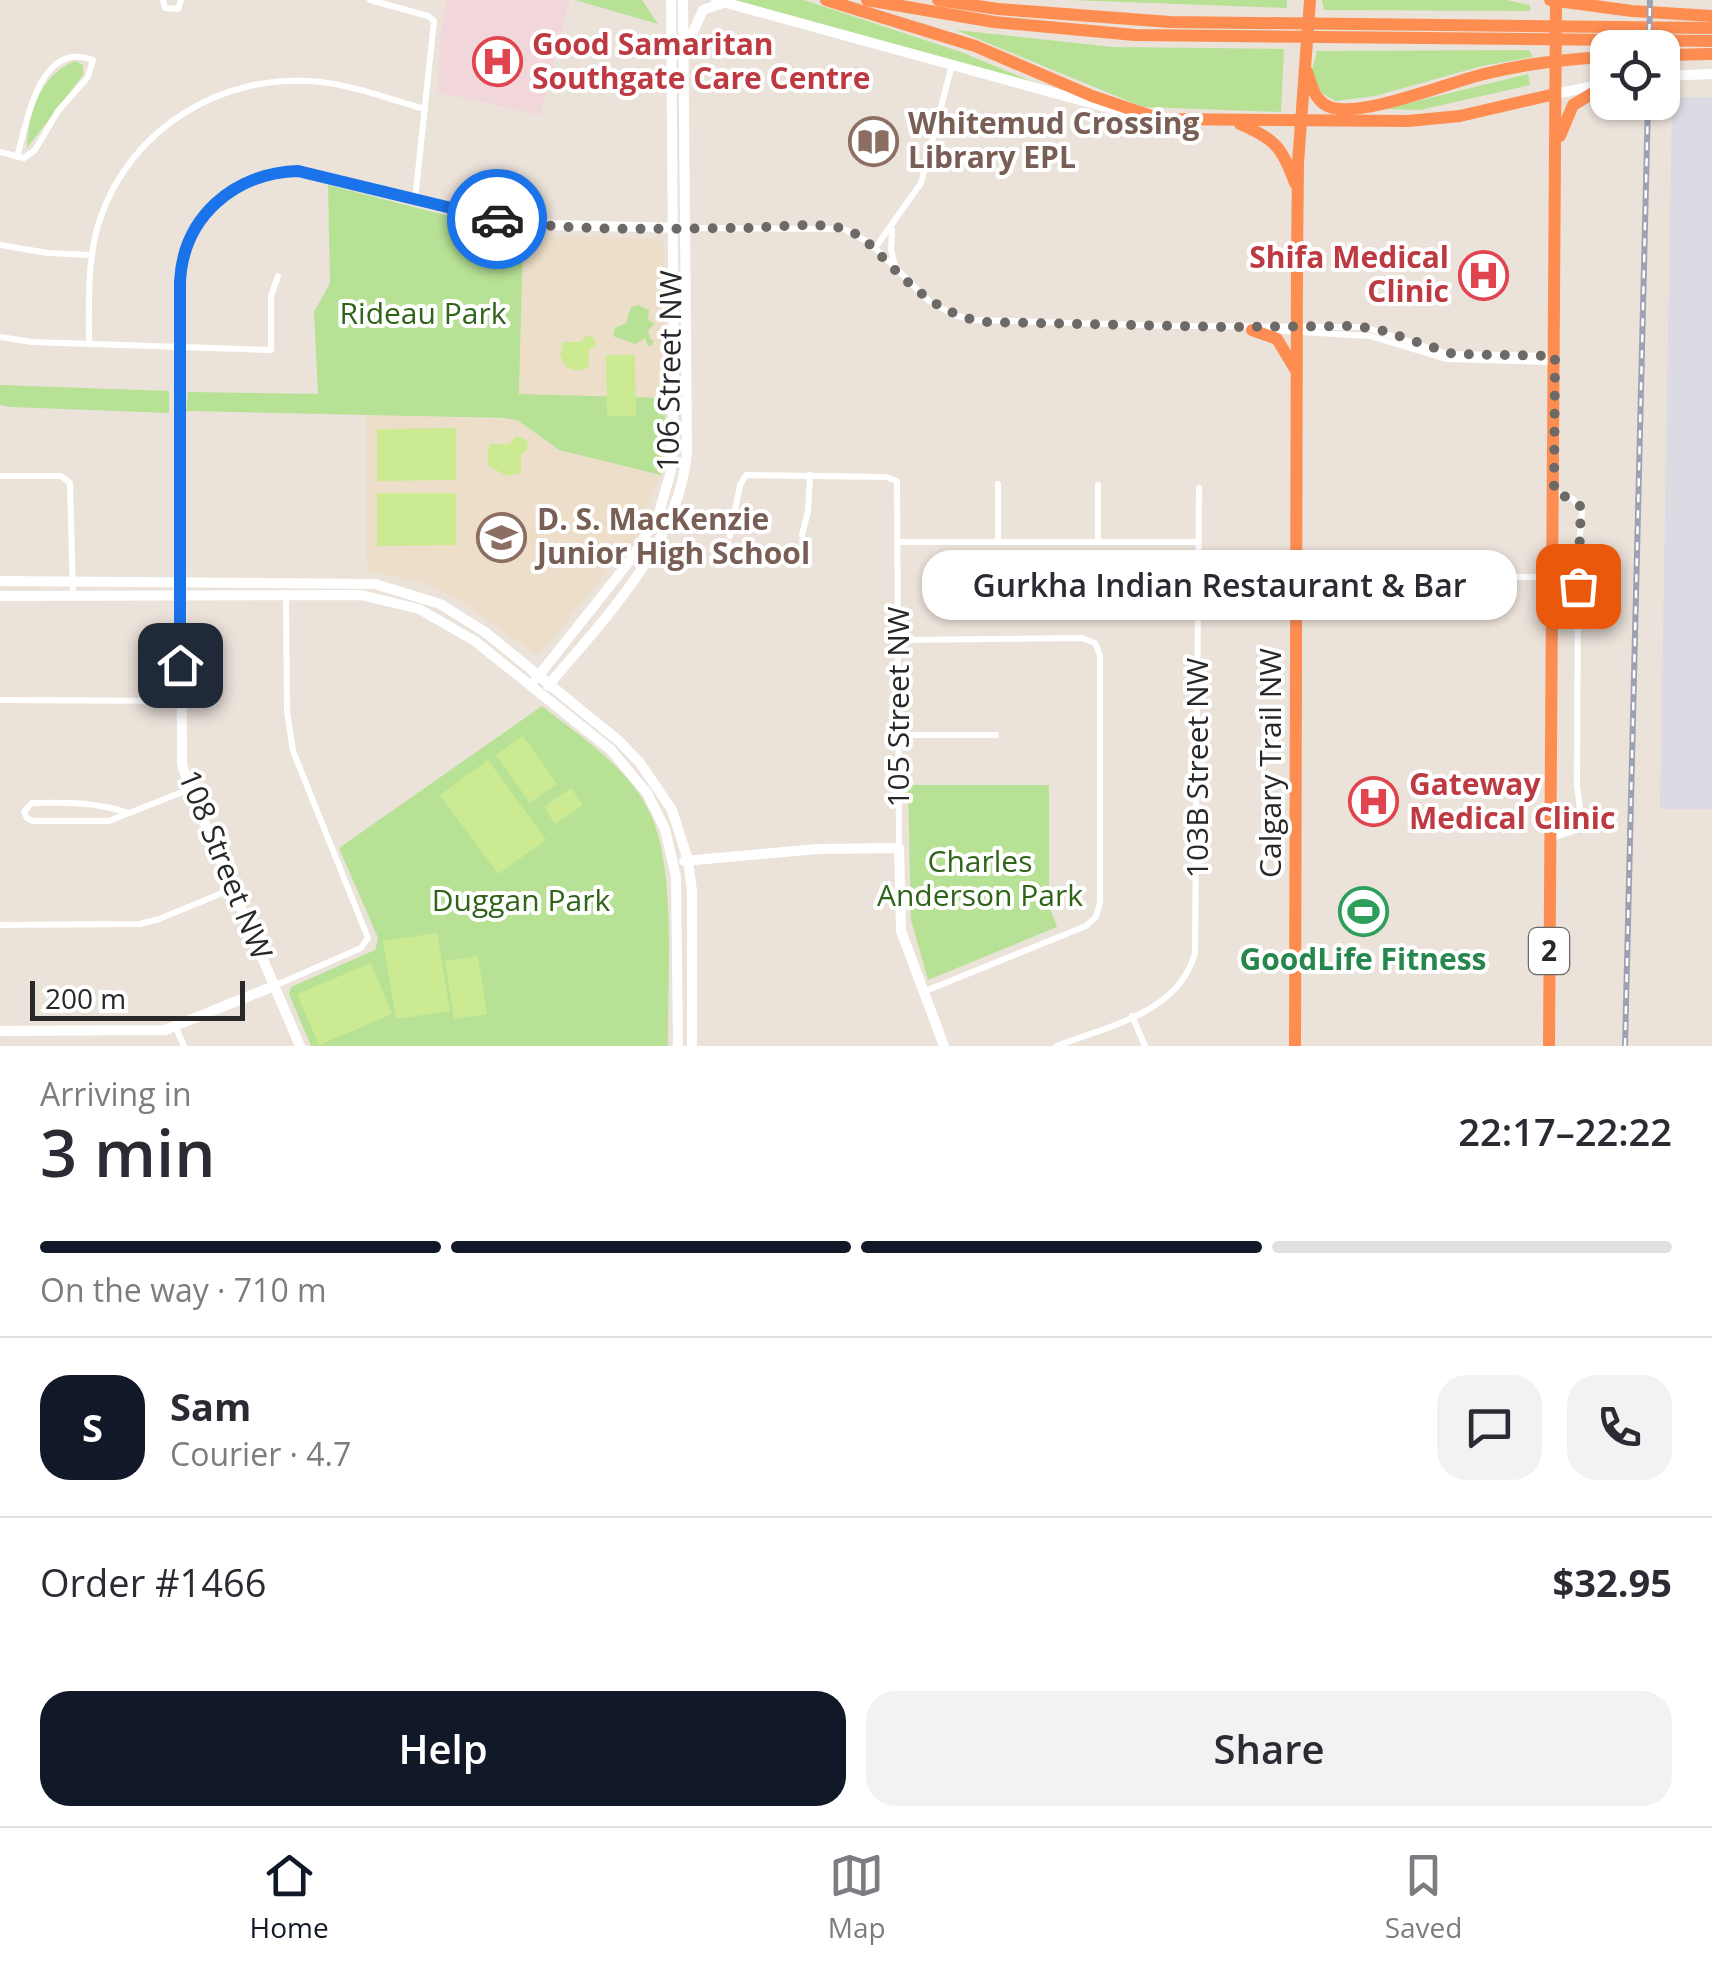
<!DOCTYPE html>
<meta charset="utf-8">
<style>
body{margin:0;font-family:"Open Sans",sans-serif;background:#f2f2f3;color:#2b2b33;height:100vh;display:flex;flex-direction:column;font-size:38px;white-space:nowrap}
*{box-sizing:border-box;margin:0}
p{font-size:32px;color:#7c7c81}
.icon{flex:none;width:55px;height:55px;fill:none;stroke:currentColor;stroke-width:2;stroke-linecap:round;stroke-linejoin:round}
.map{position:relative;height:1046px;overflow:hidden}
.drawer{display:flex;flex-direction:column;background:#fff;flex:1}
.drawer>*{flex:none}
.buttons{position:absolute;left:1590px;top:30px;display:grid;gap:20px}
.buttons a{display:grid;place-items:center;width:90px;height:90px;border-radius:20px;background:#fff;box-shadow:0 2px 8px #0004;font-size:50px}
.scale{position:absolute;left:30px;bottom:25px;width:215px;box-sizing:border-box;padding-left:10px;border:5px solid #282828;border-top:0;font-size:28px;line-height:35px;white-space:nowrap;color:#282828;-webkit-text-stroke:8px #fff;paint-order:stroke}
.pin{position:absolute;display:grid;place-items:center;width:85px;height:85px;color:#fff;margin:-42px;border-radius:20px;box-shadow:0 5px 15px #0006}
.courier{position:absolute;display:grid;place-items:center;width:100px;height:100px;margin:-50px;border:8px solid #1a73e8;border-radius:50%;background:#fff;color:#222;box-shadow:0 2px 12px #0007}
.bubble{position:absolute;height:70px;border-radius:30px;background:#fff;box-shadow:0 2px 8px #0004;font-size:32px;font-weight:600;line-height:70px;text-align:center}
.summary em{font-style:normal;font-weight:600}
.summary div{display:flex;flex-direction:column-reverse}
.summary{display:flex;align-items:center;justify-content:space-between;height:170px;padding:0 40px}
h1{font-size:65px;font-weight:600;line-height:75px}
.bar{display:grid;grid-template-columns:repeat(4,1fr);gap:15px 10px;align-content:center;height:120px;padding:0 40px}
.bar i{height:12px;border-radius:8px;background:#e1e1e2}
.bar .active{background:#111827}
.bar p{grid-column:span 4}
.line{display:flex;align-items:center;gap:25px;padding:0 40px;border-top:2px solid #e1e1e2}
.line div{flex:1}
.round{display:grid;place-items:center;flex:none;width:105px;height:105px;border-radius:30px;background:#f2f2f3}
.cta{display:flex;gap:20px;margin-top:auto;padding:20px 40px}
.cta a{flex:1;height:115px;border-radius:30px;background:#111827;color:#fff;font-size:40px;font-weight:600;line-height:115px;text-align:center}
.cta a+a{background:#f2f2f3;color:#2b2b33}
.dock{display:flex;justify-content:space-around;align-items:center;height:140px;border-top:2px solid #e1e1e2;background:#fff;font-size:28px;color:#7c7c81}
.dock a{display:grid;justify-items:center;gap:5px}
.dock .active{color:#111827}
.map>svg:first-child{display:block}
</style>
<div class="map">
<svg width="1712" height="1046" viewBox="0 0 1712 1046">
<rect width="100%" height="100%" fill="#ebe2da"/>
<polygon fill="#dcdbe3" points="1672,97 1712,97 1712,809 1660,809"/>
<g fill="#eddec9">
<polygon points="523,235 659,239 664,244 665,398 519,395"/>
<polygon points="366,414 517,420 559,450 661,475 644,513 642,529 538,656 456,598 420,582 367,571"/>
</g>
<polygon fill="#f2d7da" points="447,0 570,0 540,115 438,92 441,33"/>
<g fill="#b7e296">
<polygon points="575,0 642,0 658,24"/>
<polygon points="734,0 804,0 961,52 1040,85"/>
<polygon points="1070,0 1287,0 1287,8"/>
<polygon points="1322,0 1507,0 1530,5 1530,11 1324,10"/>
<polygon points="956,30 1113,47 1284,49 1281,112 1143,107"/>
<polygon points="1529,50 1533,57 1482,66 1375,96 1335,101 1322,93 1311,74 1317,51"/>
<path d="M75 61 83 65V75L27 148C27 114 41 74 75 61Z"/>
<polygon points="1528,74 1530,85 1420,110 1384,109"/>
<polygon points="328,185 523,235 519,394 665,398 665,448 661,475 559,450 517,420 504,418 186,411 188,392 318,394 314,312 330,283"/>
<polygon points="638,305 649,310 648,320 655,324 648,330 650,339 654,340 652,346 648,346 645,338 635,344 613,336 615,328 626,323 631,307"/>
<polygon points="0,385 169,391 169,413 11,407 0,405"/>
<path d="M542 706C581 737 629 767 651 815 677 873 667 982 668 1046H311L289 994 291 987 375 950 378 938 339 848Z"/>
<polygon points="908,785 1049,785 1049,906 1057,927 928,980 911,920"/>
</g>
<g fill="#ccea91">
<polygon points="586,336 594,337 596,345 589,350 589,367 578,371 566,367 560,355 563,342 581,342"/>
<polygon points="606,355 635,355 636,416 607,416"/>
<polygon points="456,428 456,480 377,481 377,429"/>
<polygon points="516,436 527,440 528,449 521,455 521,473 507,476 489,466 487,456 490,444 509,444"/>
<polygon points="377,493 456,493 456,545 377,546"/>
<polygon points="523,736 557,784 530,803 496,755"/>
<polygon points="488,760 546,840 498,874 440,795"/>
<polygon points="571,788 583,805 555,824 544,807"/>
<polygon points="437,933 450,1011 396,1019 383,941"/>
<polygon points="478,956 487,1014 454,1019 445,961"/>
<polygon points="371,963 392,1014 319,1045 297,994"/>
</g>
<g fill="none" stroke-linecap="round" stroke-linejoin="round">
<g stroke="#fff" stroke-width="6">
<polyline points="163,0 165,8 178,9 181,0"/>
<polyline points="370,0 428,16 434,21 415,200"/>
<path d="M0 152 24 158 35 150 58 111 88 77 93 60C39 39 27 123 17 157"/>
<polyline points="685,228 844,229 870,243 929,301 954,315 973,320 1172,326 1364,327 1448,354 1554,356"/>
<polyline points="892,230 891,249 895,267"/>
<polyline points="0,245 48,253 91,255"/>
<polyline points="875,248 921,183 952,65"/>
<polyline points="1264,330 1370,336 1446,359 1553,362"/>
<polyline points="0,337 32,342 271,350 271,296 278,276"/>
<path d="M89 344C89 302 87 261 99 222 129 128 224 71 321 82 356 86 391 100 425 109"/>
<polyline points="0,476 61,476 70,483 73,595"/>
<polyline points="998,484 998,542"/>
<polyline points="802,535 808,511 810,475"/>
<polyline points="730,536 740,485 746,475 886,477 897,481 899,848"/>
<polyline points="898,542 1199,542"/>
<polyline points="1098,542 1098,485"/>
<polyline points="1297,577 1550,577"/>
<polyline points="898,640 1082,638 1095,643 1100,655 1100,902 1096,917 1086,926 923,992"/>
<polyline points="0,700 180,701"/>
<polyline points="899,735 996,735"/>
<path d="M128 813C97 802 65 802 32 803L24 812 27 818 33 821H109L190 789"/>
<polyline points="1552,838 1576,830 1581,817 1577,786 1578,558 1582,511 1573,499 1555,492"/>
<polyline points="0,925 140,924 159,919 232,889"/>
<polyline points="274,986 361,948 368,938 293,751 287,711 286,593"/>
<polyline points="1132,1016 1145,1046"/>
<polyline points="176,1028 184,1046"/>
<path d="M1057 1046C1108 1026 1179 1013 1195 953L1199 488"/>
</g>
<g stroke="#fff" stroke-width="10">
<polyline points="716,0 1149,119"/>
<polyline points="684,52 703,10 723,3"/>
<polyline points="1662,76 1712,74"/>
<polyline points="1555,94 1604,84"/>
<polyline points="0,581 375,584 440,604 485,632 619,741 640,763 672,810 688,860 692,891 692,1046"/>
<polyline points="0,596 361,595 419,609 475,641 611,750 647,793 665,829 676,877 678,1046"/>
<polyline points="536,679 632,558 659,513 671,471 674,380 671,0"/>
<path d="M548 686C605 617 679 544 687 452L683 0"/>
<polyline points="684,861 817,849 899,848 901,931 944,1046"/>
<polyline points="0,1031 165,1030 274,986"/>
<path d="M300 1046 190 789 182 764 180 282C184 217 234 172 298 171L504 220 552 225 685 228"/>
</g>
<g stroke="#fe8d52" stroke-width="12">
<polyline points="826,0 975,46 1092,96 1160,119 1408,121 1460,116 1555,94"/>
<polyline points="867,0 994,22 1135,35 1712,41"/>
<polyline points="938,0 998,9 1170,22 1712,28"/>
<polyline points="1550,0 1632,11 1712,16"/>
<polyline points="1662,55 1712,54"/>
<path d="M1307 72C1312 86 1315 104 1333 108 1367 116 1447 83 1484 74 1524 64 1566 59 1608 57"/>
<path d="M1240 124C1275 139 1282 147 1295 183"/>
<polyline points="1560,136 1573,105 1608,84"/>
<polyline points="1252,330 1277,339 1295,369"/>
<polyline points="1295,1046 1297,260 1298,163 1310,0"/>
<polyline points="1549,1046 1556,0"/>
</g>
<defs>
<g id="rail">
<polyline points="1649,48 1650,0"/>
<polyline points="1625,1046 1648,102"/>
</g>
</defs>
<use href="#rail" stroke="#9da2b3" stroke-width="6"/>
<use href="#rail" stroke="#fff" stroke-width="2.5" stroke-dasharray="8" stroke-linecap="butt"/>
</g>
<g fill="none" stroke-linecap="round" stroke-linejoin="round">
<path stroke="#6c6966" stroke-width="10" stroke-dasharray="0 18" d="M497 219C579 233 666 228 749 228 778 227 813 222 841 228 863 234 874 249 889 264 917 292 944 316 985 322L1226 327 1356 326 1384 331 1453 354 1555 356 1554 492 1573 500 1581 507 1578 586"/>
<path stroke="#1a73e8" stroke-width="12" d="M180 665V282C183 217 234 173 298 171L497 219"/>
</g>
<defs>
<symbol id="hospital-ring" viewBox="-11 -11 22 22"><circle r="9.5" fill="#fff" stroke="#e0444e" stroke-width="1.5"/><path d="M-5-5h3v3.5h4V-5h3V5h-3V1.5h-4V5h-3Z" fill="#e0444e"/></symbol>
<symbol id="library-ring" viewBox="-11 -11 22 22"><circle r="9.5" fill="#fff" stroke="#8d6e63" stroke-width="1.5"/><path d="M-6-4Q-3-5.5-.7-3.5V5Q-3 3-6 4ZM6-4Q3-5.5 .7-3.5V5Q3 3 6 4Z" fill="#8d6e63"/></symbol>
<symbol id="school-ring" viewBox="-11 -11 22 22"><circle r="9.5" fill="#fff" stroke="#8d6e63" stroke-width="1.5"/><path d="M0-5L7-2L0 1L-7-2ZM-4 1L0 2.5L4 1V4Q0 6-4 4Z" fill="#8d6e63"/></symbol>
<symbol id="stadium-ring" viewBox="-11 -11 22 22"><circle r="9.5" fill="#fff" stroke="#2e9e5b" stroke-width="1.5"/><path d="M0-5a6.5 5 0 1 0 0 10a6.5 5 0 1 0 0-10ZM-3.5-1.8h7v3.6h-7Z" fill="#2e9e5b"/></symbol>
</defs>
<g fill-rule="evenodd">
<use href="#hospital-ring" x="470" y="34" width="55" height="55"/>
<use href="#library-ring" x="846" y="114" width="55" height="55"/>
<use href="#hospital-ring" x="1456" y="248" width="55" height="55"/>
<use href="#school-ring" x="474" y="510" width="55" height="55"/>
<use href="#hospital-ring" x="1346" y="774" width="55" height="55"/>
<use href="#stadium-ring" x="1336" y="884" width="55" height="55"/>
</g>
<g text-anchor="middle" stroke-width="8" stroke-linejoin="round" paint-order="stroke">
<rect fill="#fff" stroke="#686868" stroke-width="2.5" x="1529" y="928" width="40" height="46" rx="8"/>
<g font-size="28" font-weight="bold" fill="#282828">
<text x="1549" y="961">2</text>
</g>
<g font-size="30" font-weight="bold" fill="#be3a42" stroke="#fff" text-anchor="start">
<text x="532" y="55">Good Samaritan<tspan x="532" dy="34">Southgate Care Centre</tspan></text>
<text x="1449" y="268" text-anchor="end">Shifa Medical<tspan x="1449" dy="34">Clinic</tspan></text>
<text x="1409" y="795">Gateway<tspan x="1409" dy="34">Medical Clinic</tspan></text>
</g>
<g font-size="30" font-weight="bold" fill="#785e54" stroke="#fff" text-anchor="start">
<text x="908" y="134">Whitemud Crossing<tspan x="908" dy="34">Library EPL</tspan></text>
<text x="537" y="530">D. S. MacKenzie<tspan x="537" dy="34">Junior High School</tspan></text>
</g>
<g font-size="30" fill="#306419" stroke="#fff">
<text x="423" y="324">Rideau Park</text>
<text x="980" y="872">Charles<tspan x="980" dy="34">Anderson Park</tspan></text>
<text x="521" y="911">Duggan Park</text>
</g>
<g font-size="30" fill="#282828" stroke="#fff">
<text transform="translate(670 371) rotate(-89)" y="10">106 Street NW</text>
<text transform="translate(899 707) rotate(-90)" y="10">105 Street NW</text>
<text transform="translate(1271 763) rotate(-90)" y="10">Calgary Trail NW</text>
<text transform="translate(1198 768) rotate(-90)" y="10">103B Street NW</text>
<text transform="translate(225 865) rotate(68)" y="10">108 Street NW</text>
</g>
<g font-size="30" font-weight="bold" fill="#27864d" stroke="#fff">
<text x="1363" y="970">GoodLife Fitness</text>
</g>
</g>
</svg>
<div class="buttons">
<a><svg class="icon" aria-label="locate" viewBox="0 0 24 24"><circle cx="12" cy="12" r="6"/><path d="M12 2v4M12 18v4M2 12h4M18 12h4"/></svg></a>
</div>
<div class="scale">200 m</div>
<div class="pin" style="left:1578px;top:586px;background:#ea580c"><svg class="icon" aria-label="bag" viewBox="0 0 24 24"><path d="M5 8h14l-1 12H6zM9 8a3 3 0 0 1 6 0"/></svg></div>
<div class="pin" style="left:180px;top:665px;background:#1f2937"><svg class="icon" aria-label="home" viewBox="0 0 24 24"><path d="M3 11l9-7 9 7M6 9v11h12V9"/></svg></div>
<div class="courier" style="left:497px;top:219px"><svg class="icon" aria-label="car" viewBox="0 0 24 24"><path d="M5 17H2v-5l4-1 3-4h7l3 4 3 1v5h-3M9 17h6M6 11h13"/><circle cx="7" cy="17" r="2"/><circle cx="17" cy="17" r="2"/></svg></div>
<div class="bubble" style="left:922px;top:550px;width:595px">Gurkha Indian Restaurant &amp; Bar</div>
</div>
<section class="drawer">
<div class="summary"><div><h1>3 min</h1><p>Arriving in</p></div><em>22:17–22:22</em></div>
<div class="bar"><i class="active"></i><i class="active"></i><i class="active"></i><i></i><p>On the way · 710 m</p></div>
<div class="line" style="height:180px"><b class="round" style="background:#111827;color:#fff">S</b><div><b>Sam</b><p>Courier · 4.7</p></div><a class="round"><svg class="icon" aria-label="chat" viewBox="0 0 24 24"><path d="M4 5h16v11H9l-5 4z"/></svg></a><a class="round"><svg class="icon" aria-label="phone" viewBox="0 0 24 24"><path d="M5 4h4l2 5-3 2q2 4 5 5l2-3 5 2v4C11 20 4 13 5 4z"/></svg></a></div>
<div class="line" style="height:130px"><div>Order #1466</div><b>$32.95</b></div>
<div class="cta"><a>Help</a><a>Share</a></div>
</section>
<nav class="dock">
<a class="active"><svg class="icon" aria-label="home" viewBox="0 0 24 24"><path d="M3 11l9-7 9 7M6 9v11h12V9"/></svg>Home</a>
<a><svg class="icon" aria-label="map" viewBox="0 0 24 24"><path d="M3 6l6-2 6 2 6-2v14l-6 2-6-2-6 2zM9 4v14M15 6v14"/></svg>Map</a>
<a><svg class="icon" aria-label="saved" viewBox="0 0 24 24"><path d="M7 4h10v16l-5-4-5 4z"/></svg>Saved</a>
</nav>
